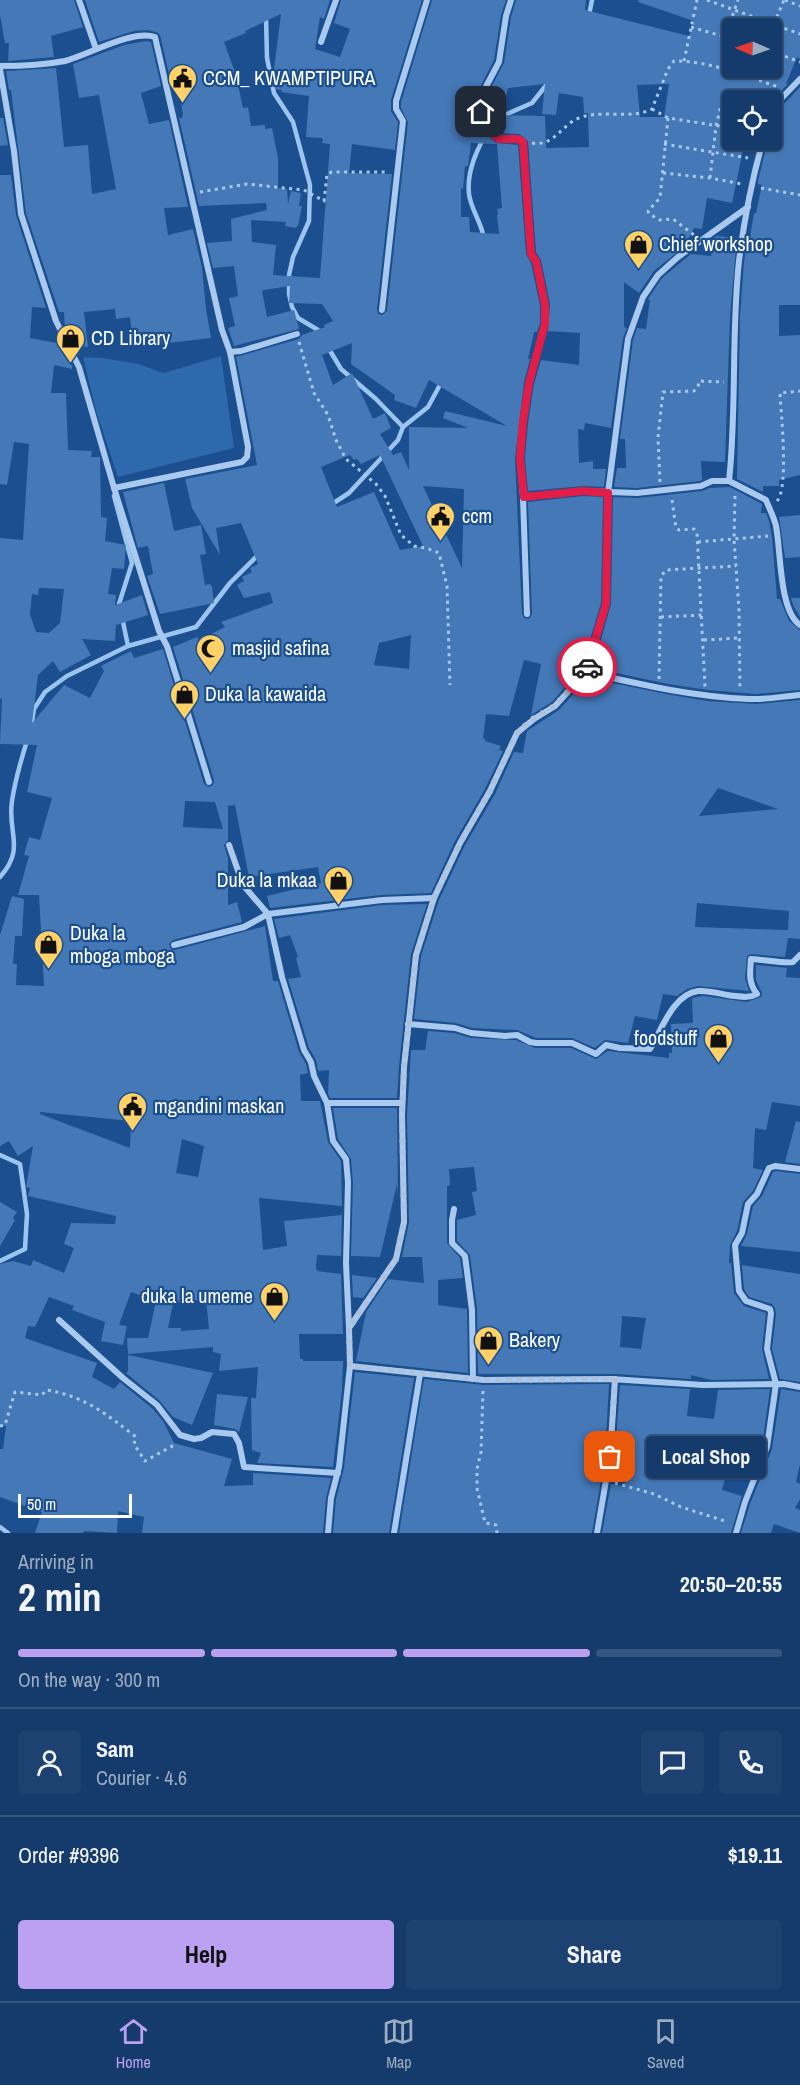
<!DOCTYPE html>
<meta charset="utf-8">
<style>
body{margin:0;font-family:"Archivo Narrow",sans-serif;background:#1d4271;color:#f1f3f6;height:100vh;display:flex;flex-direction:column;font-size:22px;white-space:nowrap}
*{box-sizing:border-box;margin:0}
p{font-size:20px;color:#9dadc1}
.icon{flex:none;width:33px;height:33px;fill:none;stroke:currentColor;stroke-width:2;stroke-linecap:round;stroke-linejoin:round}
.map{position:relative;height:1533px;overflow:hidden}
.drawer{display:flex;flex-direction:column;background:#143b6b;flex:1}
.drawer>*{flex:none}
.needle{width:39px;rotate:272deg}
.fabs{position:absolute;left:722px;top:18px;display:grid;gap:12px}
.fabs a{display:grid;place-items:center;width:60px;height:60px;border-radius:6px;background:#143b6b;box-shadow:0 2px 4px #0004,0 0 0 2px #33557e;font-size:30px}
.scale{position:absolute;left:18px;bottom:15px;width:114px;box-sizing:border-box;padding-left:6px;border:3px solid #fff;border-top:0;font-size:16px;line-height:21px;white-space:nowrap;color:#fff;-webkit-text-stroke:4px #1b4f8f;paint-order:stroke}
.pin{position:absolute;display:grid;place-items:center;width:51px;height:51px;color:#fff;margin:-26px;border-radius:12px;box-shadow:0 3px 9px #0006}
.courier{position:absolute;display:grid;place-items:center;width:60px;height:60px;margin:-30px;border:4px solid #e11d48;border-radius:50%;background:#fff;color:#222;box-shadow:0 2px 8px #0007}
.bubble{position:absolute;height:42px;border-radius:6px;background:#143b6b;box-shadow:0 2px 4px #0004,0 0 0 2px #33557e;font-size:20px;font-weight:800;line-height:42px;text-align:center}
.head em{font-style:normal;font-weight:800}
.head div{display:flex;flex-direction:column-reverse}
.head{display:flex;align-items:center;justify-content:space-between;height:102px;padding:0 18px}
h1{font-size:39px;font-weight:800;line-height:45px}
.bar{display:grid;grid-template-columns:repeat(4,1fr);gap:9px 6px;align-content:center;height:72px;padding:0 18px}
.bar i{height:8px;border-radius:4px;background:#33557e}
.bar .current{background:#bca0f2}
.bar p{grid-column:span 4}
.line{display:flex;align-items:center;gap:15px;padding:0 18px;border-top:2px solid #33557e}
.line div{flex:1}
.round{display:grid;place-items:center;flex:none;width:63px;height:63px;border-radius:6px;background:#1d4271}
.cta{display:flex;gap:12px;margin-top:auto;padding:12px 18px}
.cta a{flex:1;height:69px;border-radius:6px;background:#bca0f2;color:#111;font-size:24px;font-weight:800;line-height:69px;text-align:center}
.cta a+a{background:#1d4271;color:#f1f3f6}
.tab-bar{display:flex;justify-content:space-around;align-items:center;height:84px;border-top:2px solid #33557e;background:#143b6b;font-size:16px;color:#9dadc1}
.tab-bar a{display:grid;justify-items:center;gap:3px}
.tab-bar .current{color:#bca0f2}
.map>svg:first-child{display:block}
</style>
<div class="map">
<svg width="800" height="1533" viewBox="0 0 800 1533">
<rect width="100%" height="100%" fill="#1b4f8f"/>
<polygon fill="#2e69ad" points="221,356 234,448 118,477 96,411 83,357 103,358 138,364 164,373"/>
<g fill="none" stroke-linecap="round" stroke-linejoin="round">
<g stroke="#9cc4f0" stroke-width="4.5">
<polyline points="589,15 592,0"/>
<polyline points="266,17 267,58 274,93 293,122 310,185 309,221 293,257 289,275 289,294 292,307 298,318 318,330 320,334"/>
<path d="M484 239C482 223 471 210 469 194 466 167 481 143 493 120L532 103 548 83"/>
<polyline points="329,349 341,369 376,399 403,427"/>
<polyline points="114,496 132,563 119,604 120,609"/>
<polyline points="332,504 349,493 398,440 403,427 428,407 441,383"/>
<polyline points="122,617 128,646"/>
<polyline points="32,722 34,709 45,692 67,676 128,646 196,627 230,583 258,555"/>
<path d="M0 877C26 848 7 833 12 801 15 781 21 760 27 741"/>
<polyline points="0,1155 20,1164 27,1214 25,1249 0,1261"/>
<polyline points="0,1527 8,1533"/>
</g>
</g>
<g fill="#4478b7" fill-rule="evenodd">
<polygon points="0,0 74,0 83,27 51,36 54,57 8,61 9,43 5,43 0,15"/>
<path d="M85 0H330L324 19 320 17 315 49 340 57 350 29 334 23 341 0H422L391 100V111L398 122 395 150 352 144 349 173 392 174 377 309 378 314 382 315 387 311 408 122 401 108V102L432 0H506L501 15 494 60 475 97 472 96 465 124 488 125 490 138 496 143 518 145 526 254 531 263 540 306V323L537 332H534L528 359H530L524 382 515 459 522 614 524 618 529 619 532 614 528 502 583 496 603 497 601 603 581 669 552 702 531 715 541 664 524 660 509 716 486 714 483 739H486L485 741 501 746 499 750 503 751 485 789 455 841 431 893 381 895 270 908 267 896 321 883 318 867 249 877 235 805 228 806V840L224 845 228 858V905L237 902 242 922 173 940 169 944 171 949 175 950 265 926 273 981H278L299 1052 306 1064 308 1073 300 1075 301 1101H320L328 1142 341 1161 342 1206 259 1198 263 1250 287 1246 284 1221 342 1215 341 1256 317 1255 316 1267 317 1271 341 1274 343 1334H299L300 1359H303V1361H343L342 1390 333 1467 257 1463 261 1453 252 1450 251 1398H256L258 1367 219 1371 221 1354 213 1352V1347L128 1354 127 1338H148L156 1301 131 1292 119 1325 127 1326 123 1345 101 1341 105 1322 72 1310 74 1306 49 1297 35 1327 28 1326 25 1338 97 1363 92 1377 114 1389 120 1382 153 1409 163 1421 174 1443 232 1459 224 1486 253 1485V1473L331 1478 326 1498 323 1533H142L144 1517 118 1511 117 1533 84 1531 83 1533H35L42 1512 0 1497V1449H3L6 1426 0 1425V1264L13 1261 31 1266 33 1260 64 1273 74 1248 64 1244 71 1223 115 1224 116 1216 28 1196 30 1188 26 1187 33 1146 18 1156 9 1141 0 1146V935L12 896 24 899 22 936H15L13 964H17L16 985 44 986 39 895H18L29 856 24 855 29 837 40 840 52 798 27 792 37 745 0 744 2 699 0 698V538L23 540 29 444 14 442 7 485 0 484V175H11L16 215 46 308 32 307 30 338 62 344 72 366V369L54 365 51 393H66L68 450 92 451 91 457H100L101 517 107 518 105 541 126 545 124 569 112 568 108 594 116 595 115 605 142 595 148 615 116 625 115 641 82 639 91 655 60 672 53 661 38 675 32 723 64 685 90 698 104 671 101 666 131 651 134 658 163 649 204 784 208 787 213 785 214 780 173 647 197 637 199 640 225 627 221 622 273 603 270 592 244 598 237 585 244 581 242 577 252 572 250 568 258 564 241 523 216 528 220 555 192 508 185 479 257 465 236 357 299 339 302 335 325 327 324 325 333 321 322 304 289 303 290 286 264 290 262 291 267 317 294 310 299 329 234 346 228 328 235 326 229 298 238 296 234 266 213 268 207 243 232 241 231 219 267 210 266 203 199 206 179 118H182L183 114 178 87 174 88 173 83H171L160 35 156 32 147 30 134 31 99 42ZM281 14 273 77 277 78 275 89 282 90 281 92 309 96 306 137 321 138 323 139 322 143 330 144 320 278 273 275 276 245 252 242 251 220 286 222 285 226 296 228 297 226H298L302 206H299L301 193 291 191 288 204 287 189 278 188V158L272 128 265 129V125L251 126 248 107 243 108 236 75 224 42 246 33 245 31ZM471 143 497 144 502 208 497 209 498 214 497 215 499 234 470 232 469 217H461V188L463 189 465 166H468ZM352 343 351 364 395 395 394 400 416 408 429 380 507 426 445 411 443 418 468 428 409 427V470L401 452 393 455 380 434 391 428 385 413 373 419 352 373 333 385 322 355ZM350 455 354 460 357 459 361 464 380 455 423 546 400 550 374 492 337 507 321 467ZM423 486 464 489 462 568ZM39 588 64 589 60 623 49 633 36 632 30 614 32 594 38 595ZM411 635 409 669 374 665 379 643ZM185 801 215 802 223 829 183 827ZM40 1112 131 1121 130 1148 40 1114ZM182 1139 204 1146 198 1177 176 1173ZM206 1299 209 1329 181 1331V1328H168L173 1303Z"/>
<path d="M516 0H586L585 10 689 36 694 21 638 2 639 0H800V59L797 57 786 84H788L772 100H732V140H745L732 203 707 198 702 229 694 228 685 246 654 271 639 293 624 282V327L627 328 623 338 611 428 585 423 584 430 578 429 579 463 593 461V469H606L604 487 583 486 528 491 525 459 528 423 534 384 541 360 579 365 580 333 548 331 550 304 541 260 536 252 528 141 519 134 500 133 498 115 545 116 546 148 589 147 588 113H584L583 97 559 93 556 115 542 114 545 84 508 88 504 104 485 99 504 63 511 17ZM732 28H771V68H732ZM669 84 664 117H640L637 85Z"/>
<polygon points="146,41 151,42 161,86 141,93 149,124 169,120 188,207 164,208 168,235 193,229 202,268 206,309 211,338 133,347 130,317 116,319 115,309 84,312 88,347 74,345 65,328 64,312 59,312 26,213 11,90 9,90 6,71 56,68 64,147 88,145 92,194 116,189 99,95 79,98 73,64 124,45"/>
<polygon points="800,87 800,305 779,305 779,336 800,335 800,475 779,480 779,486 763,486 763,492 737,479 740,316 744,262 748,237 750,237 754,213 756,213 762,185 758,184 758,181 768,140 771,140 774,122 781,107"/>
<polygon points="0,118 3,118 8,145 0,146"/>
<polygon points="717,236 737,238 730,316 725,462 701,461 702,480 700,481 637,488 614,487 617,468 626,468 625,439 620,439 633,340 637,328 646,329 650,300 648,299 662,278 691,254 711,256 713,238"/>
<polygon points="164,483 174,531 201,525 206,554 200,555 205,585 210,584 212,587 214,603 160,614 147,576 153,574 148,546 138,548 123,492"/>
<polygon points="730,487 762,504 761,513 766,513 769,521 772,537 777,599 780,599 789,621 800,630 800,690 755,694 708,690 668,684 593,668 611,604 613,497 638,498 702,491 710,488"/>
<polygon points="800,515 800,557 785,558 779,517"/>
<polygon points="791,598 800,598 800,617 793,605"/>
<path d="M588 678 666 694 707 701 756 704 800 700V939L788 938 785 957 751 954 747 956 745 978 749 991 698 986 687 989 677 996 663 994 657 1020 635 1016 628 1043 605 1040 595 1048 572 1038H536L517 1030 472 1028 456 1023 414 1019 421 956 439 900 465 845 495 794 514 752 523 753 527 731 559 710ZM718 788 778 809 699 816ZM697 903 789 911 788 930 695 927Z"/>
<polygon points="427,904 411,954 399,1066 397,1098 330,1098 328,1094 329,1070 318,1071 316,1060 309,1048 288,979 301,977 296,958 298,957 290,935 279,938 274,919 382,905"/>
<path d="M756 965 787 968 786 977 800 978V1106L772 1102 766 1130 755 1128 753 1168 763 1170 753 1191 743 1202 737 1231 730 1245 729 1263H731L734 1293 744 1306 766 1313 762 1349 769 1379 711 1380 691 1375V1379L615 1374H478L477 1309 470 1255 457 1241V1220L476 1215 472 1192 477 1191 474 1167 449 1169 450 1185 447 1186V1243L460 1258 463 1278 438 1280V1305L467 1309 468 1373 356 1361 366 1312 388 1279 424 1283 422 1257H402L409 1222 407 1115 411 1050H425L428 1031 454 1033 471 1038 516 1040 535 1048H571L596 1059 608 1051 669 1058V1053H672L671 1024 693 1023 692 998 703 996 747 1002 761 997 762 993 756 980ZM622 1316 646 1318 641 1349 620 1347Z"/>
<polygon points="333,1108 397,1108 398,1201 397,1184 380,1257 351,1256 353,1182 351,1159 338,1139"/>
<polygon points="796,1121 800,1122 800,1164 785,1162"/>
<polygon points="776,1171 800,1174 800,1252 741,1246 747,1234 753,1206 762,1196 773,1172"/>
<polygon points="0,1202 17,1212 13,1218 15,1220 0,1246"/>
<polygon points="742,1265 800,1274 800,1382 780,1379 772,1349 776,1314 775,1308 772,1304 749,1297 744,1289"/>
<polygon points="352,1275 377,1278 363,1298 353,1297"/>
<polygon points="128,1355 213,1373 192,1425 173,1417 160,1401 126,1373 128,1371"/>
<polygon points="355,1372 414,1378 389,1533 333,1533 336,1499 344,1468"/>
<polygon points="424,1379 484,1385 609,1384 605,1456 592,1533 399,1533"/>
<polygon points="620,1385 690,1389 687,1416 714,1419 718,1390 770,1389 762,1446 752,1469 729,1464 722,1490 742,1496 731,1533 602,1533 611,1484 624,1486 631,1457 615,1455"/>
<polygon points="781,1389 800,1392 800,1464 796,1482 800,1484 800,1499 795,1508 800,1510 800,1533 774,1524 771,1533 741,1533 750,1504 772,1449"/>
<polygon points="217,1394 248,1397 239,1432 235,1429 214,1425"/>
</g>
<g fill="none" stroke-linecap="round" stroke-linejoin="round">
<g stroke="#a9c9ee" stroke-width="3" stroke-dasharray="3 4.5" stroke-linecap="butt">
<polyline points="707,0 800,34"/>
<polyline points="785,0 800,6"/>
<polyline points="691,27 732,39"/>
<polyline points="771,31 784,0"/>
<polyline points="725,37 738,0"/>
<polyline points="771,51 800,62"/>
<polyline points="684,61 697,0"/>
<polyline points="753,78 757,68"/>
<polyline points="652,109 668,118 732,128"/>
<polyline points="668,118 660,198 648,211 649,214 660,220 673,219 694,235"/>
<path d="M532 143C554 147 561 125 579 118 602 109 630 120 652 109L668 69 674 61C711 61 744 76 779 87"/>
<polyline points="664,144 748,158"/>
<polyline points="663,173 710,178 742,184"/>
<polyline points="710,178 716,126 722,101 732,101"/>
<polyline points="761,188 800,195"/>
<polyline points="200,192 247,184 304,190 324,201 327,174 332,172 386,172"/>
<polyline points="299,342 314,393 328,415 336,440 346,459 376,484 385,496 401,535 414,546 426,548 439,553 447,586 450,685"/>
<polyline points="660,482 658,437 663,392 694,391 698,387 699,381 724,382"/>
<polyline points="735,496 734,539 739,610 740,690"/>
<polyline points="672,500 676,528 679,530 694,529 697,533 705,687"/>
<path d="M777 501C789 488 781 413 780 393L800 391"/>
<polyline points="698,542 768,536"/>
<polyline points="661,617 702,615"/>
<polyline points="704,640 739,638"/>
<polyline points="659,679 661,576 666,570 736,566"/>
<polyline points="483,1391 481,1452 477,1469 477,1488 485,1523 496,1525 497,1533"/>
<path d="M0 1426 5 1425 15 1392 42 1395 46 1390C85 1396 106 1414 136 1437L134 1444 145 1461 176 1444"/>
<polyline points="615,1483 654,1494 681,1507 728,1522"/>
</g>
<g stroke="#a9c9ee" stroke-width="6">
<polyline points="79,0 96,49"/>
<polyline points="511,0 506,16 499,62 480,98 481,112 494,123 495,136 499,139 518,139 523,142 531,254 536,261 545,305 545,324 529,383 523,422 520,459 523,497 527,614"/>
<polyline points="321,42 336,0"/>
<path d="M0 66C22 66 44 65 65 61 88 55 133 29 155 37L222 330 230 352 248 447 247 457 242 462 114 488"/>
<polyline points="0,69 14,151 21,214 56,321 79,367 114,488 159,631 167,646 209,782"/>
<polyline points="771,118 776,104 800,79"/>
<path d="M763 140C752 179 744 220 739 261 731 334 737 408 729 481L766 500C769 508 774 517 776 526 781 551 779 611 800 625"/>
<polyline points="382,310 403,121 396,109 396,101 427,0"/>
<polyline points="230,352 241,351 297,334"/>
<polyline points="523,497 583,491 637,493 701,486 712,481 729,481"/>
<path d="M586 672C639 684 694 697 749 699 766 700 784 696 800 695"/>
<polyline points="229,845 243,885 268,914 282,977 304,1050 311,1062 314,1076 327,1103 333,1141 346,1159 348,1182 346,1263 349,1328"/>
<polyline points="174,945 244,927 268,914 382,900 434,898"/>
<path d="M408 1024 455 1028 471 1033 505 1036 517 1035 530 1042 536 1043H572L596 1054 606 1045 620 1048 650 1049C661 1031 673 994 698 991 711 990 723 995 735 996 743 997 750 998 757 994 748 983 750 972 751 959 759 959 788 964 793 962 794 961 799 956 800 955"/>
<polyline points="327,1103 402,1103"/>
<polyline points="454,1209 452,1220 452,1243 465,1256 472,1310 473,1379"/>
<polyline points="59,1320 123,1378 157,1405 180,1435 194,1439 201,1438 212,1432 234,1434 239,1443 244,1467 338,1473"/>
<polyline points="350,1366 484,1380 611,1379 703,1385 784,1384 800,1387"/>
<polyline points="328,1533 331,1498 339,1467 350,1366 349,1328 396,1259 404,1222 402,1115 404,1067 416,955 434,898 460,843 490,791 517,733 534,719 555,706 586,672 606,604 608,493 628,339 643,297 658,275 678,257 748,207"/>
<polyline points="394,1533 420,1374"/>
<polyline points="597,1533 610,1457 615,1379"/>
<polyline points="736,1533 745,1502 767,1447 776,1384 767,1349 771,1313 770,1309 746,1301 739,1291 735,1245 742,1233 748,1204 757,1194 769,1168 775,1166 800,1169"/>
</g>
</g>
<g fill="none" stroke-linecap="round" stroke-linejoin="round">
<polyline stroke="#afc1d8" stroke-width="6" stroke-dasharray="0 10.8" points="587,667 585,672 555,706 534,718 517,733 490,791 460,843 434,898 416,955 404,1067 402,1115 404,1222 396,1259 349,1328 350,1366 484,1380 615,1379 610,1457"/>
<polyline stroke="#e11d48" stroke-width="8" points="481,112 494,123 495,136 499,139 518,139 523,142 531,254 536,261 545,305 545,324 529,383 523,422 520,459 524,497 583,491 608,493 606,604 587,667"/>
</g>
<defs>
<symbol id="civic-pin" viewBox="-11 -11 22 30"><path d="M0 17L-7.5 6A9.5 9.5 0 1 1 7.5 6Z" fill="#ffd166" stroke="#1b4f8f"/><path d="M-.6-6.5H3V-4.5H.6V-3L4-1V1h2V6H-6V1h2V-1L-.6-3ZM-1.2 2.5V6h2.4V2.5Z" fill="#111"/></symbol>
<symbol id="shop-pin" viewBox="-11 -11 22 30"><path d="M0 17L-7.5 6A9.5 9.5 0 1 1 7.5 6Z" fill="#ffd166" stroke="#1b4f8f"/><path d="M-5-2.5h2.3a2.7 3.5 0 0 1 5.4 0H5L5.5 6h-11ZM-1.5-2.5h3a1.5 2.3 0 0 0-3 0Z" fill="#111"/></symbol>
<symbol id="mosque-pin" viewBox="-11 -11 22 30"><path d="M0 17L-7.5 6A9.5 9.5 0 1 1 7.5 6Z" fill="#ffd166" stroke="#1b4f8f"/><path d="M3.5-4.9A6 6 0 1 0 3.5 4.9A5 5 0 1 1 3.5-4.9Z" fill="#111"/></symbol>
</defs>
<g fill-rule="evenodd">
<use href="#civic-pin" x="166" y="62" width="33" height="45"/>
<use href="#shop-pin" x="622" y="228" width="33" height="45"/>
<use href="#shop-pin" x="54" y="322" width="33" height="45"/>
<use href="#civic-pin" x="424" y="500" width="33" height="45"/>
<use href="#mosque-pin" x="194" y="632" width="33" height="45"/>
<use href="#shop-pin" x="168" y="678" width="33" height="45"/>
<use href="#shop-pin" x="322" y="864" width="33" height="45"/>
<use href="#shop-pin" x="32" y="928" width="33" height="45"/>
<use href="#shop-pin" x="702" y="1022" width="33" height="45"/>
<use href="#civic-pin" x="116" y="1090" width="33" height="45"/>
<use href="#shop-pin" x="258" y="1280" width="33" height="45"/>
<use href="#shop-pin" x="472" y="1324" width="33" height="45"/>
</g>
<g text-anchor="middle" stroke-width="4.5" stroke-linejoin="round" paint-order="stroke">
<g font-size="20" fill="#fff" stroke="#1b4f8f" text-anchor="start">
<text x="203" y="85">CCM_ KWAMPTIPURA</text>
<text x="659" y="251">Chief workshop</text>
<text x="91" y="345">CD Library</text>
<text x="462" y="523">ccm</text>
<text x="232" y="655">masjid safina</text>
<text x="205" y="701">Duka la kawaida</text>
<text x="317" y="887" text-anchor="end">Duka la mkaa</text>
<text x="70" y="940">Duka la<tspan x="70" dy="23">mboga mboga</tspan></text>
<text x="697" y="1045" text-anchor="end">foodstuff</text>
<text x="154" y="1113">mgandini maskan</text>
<text x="253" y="1303" text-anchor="end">duka la umeme</text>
<text x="509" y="1347">Bakery</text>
</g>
</g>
</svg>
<div class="fabs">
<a><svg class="needle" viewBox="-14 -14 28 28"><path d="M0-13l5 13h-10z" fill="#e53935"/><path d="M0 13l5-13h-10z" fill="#9dadc1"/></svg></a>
<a><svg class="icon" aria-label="locate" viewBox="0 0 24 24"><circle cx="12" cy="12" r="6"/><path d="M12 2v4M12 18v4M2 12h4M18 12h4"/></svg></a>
</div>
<div class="scale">50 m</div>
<div class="pin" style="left:610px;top:1457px;background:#ea580c"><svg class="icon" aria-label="bag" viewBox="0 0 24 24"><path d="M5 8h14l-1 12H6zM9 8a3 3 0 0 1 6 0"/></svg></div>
<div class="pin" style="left:481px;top:112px;background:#1f2937"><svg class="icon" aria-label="home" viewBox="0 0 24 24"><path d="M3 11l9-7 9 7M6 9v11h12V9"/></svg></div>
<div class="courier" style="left:587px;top:667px"><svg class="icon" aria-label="car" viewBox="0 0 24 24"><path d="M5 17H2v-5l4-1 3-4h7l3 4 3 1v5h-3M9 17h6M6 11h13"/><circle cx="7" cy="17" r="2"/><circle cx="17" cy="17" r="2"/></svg></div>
<div class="bubble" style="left:646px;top:1436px;width:120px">Local Shop</div>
</div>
<section class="drawer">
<div class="head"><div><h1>2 min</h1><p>Arriving in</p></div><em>20:50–20:55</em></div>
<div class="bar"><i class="current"></i><i class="current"></i><i class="current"></i><i></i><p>On the way · 300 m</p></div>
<div class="line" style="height:108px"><a class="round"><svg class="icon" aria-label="person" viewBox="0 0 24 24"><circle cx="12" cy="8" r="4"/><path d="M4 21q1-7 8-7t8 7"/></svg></a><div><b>Sam</b><p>Courier · 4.6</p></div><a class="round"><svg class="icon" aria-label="chat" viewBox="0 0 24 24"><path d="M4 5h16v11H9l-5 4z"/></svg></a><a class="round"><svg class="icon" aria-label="phone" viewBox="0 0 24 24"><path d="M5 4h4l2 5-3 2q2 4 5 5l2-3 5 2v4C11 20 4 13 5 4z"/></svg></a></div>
<div class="line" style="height:78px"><div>Order #9396</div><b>$19.11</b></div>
<div class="cta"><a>Help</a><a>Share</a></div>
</section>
<nav class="tab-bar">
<a class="current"><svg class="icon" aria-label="home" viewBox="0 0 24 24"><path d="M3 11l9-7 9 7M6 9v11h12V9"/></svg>Home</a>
<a><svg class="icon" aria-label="map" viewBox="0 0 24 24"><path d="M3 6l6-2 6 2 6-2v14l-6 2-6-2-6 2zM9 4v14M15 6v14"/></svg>Map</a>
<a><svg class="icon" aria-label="saved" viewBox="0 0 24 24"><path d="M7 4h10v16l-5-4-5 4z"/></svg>Saved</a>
</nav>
